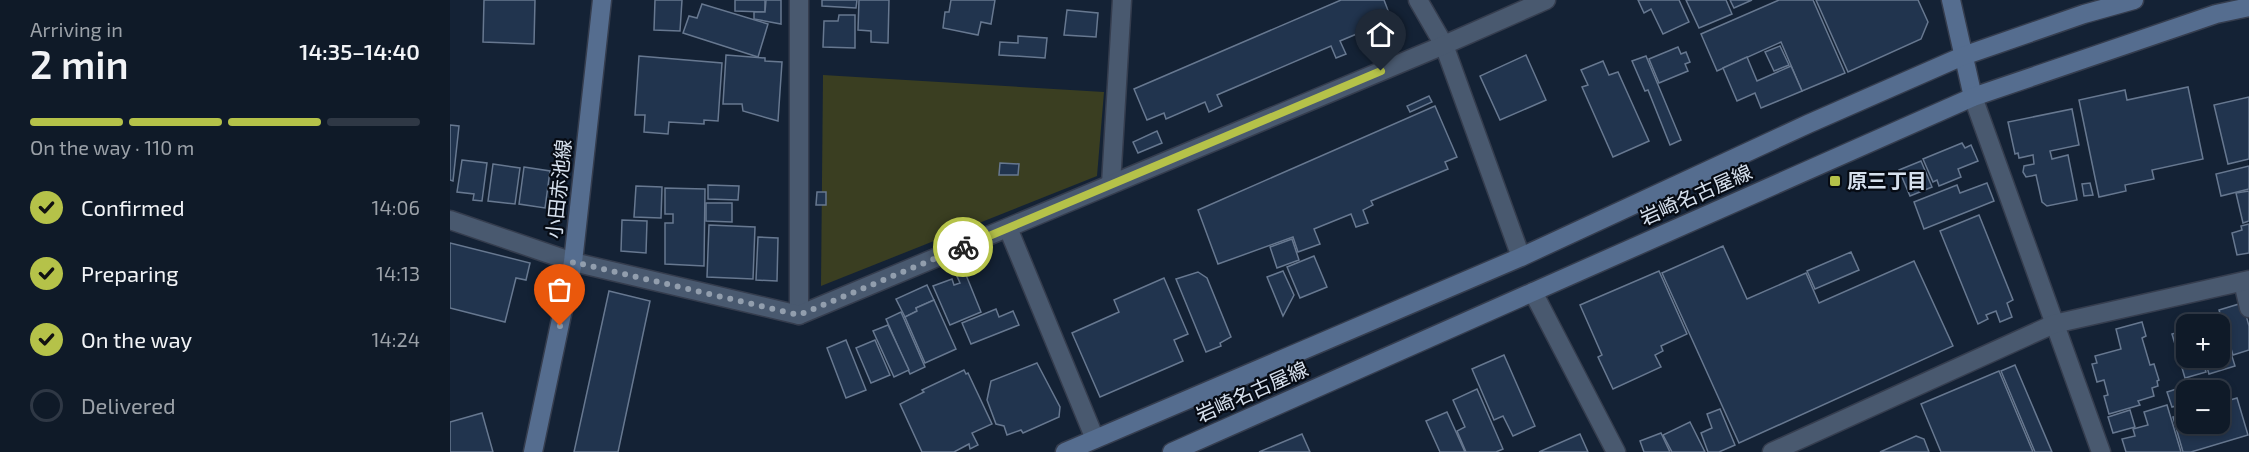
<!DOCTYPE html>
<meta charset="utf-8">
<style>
body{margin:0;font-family:"Exo 2","Noto Sans JP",sans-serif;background:#1d2734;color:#f1f3f6;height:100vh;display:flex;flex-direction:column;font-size:22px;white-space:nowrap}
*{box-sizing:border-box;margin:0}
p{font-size:20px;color:#9ba1a8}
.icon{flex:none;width:33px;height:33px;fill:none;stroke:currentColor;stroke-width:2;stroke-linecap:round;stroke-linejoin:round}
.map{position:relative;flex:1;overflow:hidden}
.drawer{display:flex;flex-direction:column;background:#0f1a28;width:450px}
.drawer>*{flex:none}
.tools{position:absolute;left:1726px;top:314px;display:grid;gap:12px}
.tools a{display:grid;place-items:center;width:54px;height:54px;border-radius:12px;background:#0f1a28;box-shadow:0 3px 9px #0003,0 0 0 2px #2f3845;font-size:30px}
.pin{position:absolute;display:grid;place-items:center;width:51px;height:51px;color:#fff;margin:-62px -26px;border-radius:50% 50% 50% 0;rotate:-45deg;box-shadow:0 0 6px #0007}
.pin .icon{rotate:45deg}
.courier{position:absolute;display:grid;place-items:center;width:60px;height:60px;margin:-30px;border:4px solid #b5c249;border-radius:50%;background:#fff;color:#222;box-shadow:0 2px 8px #0007}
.summary em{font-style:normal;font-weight:600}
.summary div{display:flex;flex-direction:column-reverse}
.summary{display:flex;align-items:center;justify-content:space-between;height:102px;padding:0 30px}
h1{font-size:39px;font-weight:600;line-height:45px}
.bar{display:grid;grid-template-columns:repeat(4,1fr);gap:9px 6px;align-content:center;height:72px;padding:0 30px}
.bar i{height:8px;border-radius:4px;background:#2f3845}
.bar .current{background:#b5c249}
.bar p{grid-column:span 4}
ol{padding:0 30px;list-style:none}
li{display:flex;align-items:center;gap:18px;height:66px}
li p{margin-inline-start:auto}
li .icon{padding:6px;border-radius:50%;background:#b5c249;color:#111;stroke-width:4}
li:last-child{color:#9ba1a8}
li i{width:33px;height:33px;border:3px solid #2f3845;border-radius:50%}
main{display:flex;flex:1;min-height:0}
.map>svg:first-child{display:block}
</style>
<main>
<section class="drawer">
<div class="summary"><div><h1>2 min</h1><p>Arriving in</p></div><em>14:35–14:40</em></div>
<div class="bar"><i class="current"></i><i class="current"></i><i class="current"></i><i></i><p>On the way · 110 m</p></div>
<ol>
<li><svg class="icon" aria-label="check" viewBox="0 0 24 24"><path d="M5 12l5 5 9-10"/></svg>Confirmed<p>14:06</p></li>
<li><svg class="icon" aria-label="check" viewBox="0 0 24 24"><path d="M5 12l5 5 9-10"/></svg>Preparing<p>14:13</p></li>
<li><svg class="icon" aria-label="check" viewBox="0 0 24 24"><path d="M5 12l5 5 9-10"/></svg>On the way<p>14:24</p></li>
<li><i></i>Delivered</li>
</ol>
</section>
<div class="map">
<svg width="1799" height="452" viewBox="0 0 1799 452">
<rect width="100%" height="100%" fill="#142235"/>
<polygon fill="#3a3e21" points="373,75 654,92 647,176 371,286"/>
<g fill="#21344e" stroke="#677890" stroke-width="1.5">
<polygon points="34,0 85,0 84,44 33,42"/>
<polygon points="205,0 232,0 230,31 204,30"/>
<polygon points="285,0 315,0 315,12 285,11"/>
<polygon points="316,0 331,0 331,24 304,19 304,12 315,12"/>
<polygon points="372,0 407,0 406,8 372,6"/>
<polygon points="409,0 439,0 438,43 421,42 421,31 408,30"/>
<polygon points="501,0 545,0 541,24 531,22 528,35 493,28 495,12 499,12"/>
<polygon points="891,0 934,0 939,13 925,19 928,25 890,41 896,54 886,58 881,46 767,95 772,106 759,112 755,102 716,119 714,113 697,120 684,89"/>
<polygon points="1188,0 1229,0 1239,22 1213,34 1201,9 1194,13"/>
<polygon points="1236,0 1276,0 1282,14 1249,28"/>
<polygon points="1280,0 1302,0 1284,8"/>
<polygon points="1329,0 1363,0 1395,73 1352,91 1331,42 1267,71 1251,34"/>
<polygon points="1366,0 1468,0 1478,22 1471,39 1398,72"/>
<polygon points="252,4 318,24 308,57 233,33 239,16 247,18"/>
<polygon points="617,10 648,13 646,37 614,35"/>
<polygon points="389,15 405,15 405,48 373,47 374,21 388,21"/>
<polygon points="568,36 597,38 595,58 549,55 550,42 568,43"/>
<polygon points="1330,46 1339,65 1324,71 1315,52"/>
<polygon points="1228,47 1231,54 1236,52 1240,62 1235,64 1238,71 1209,83 1199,59"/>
<polygon points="276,55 315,58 315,61 332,62 328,121 293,111 292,104 273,104"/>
<polygon points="1076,55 1096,100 1050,120 1030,76"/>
<polygon points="189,56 272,63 268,121 254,120 254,124 219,122 218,134 194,132 195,115 185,115"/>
<polygon points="1196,56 1231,140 1220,145 1198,90 1195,91 1182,61"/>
<polygon points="1297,57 1307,81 1341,66 1352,91 1311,108 1305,93 1287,101 1273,68"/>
<polygon points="1153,61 1159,75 1168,72 1199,141 1163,157 1132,87 1138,85 1131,70"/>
<polygon points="1738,87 1753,159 1702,170 1704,179 1675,185 1676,191 1649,197 1629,100 1675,90 1677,100"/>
<polygon points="979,96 982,102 960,112 957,106"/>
<polygon points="1799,97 1799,159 1778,164 1764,105"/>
<polygon points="985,106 1007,157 995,162 998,169 921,201 923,205 913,210 918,223 906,227 901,214 864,229 870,244 848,252 843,237 768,264 748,210"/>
<polygon points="1622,109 1629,145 1600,151 1602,159 1618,155 1627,200 1597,206 1592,202 1586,175 1576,177 1573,172 1574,166 1584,164 1583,155 1569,158 1568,153 1565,154 1558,122"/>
<polygon points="0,125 9,126 3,181 0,180"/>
<polygon points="707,131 712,143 688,153 683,142"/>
<polygon points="1512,143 1515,148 1521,145 1528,161 1508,169 1511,177 1489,186 1487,180 1483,182 1473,159"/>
<polygon points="12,160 37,163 32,201 23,200 24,194 7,192"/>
<polygon points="1471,161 1482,187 1460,196 1449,170"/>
<polygon points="550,163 569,164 568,175 549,175"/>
<polygon points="43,164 70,168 65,204 38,201"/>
<polygon points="1799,166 1799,189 1771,196 1766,174"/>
<polygon points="74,167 100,171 95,208 69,204"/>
<polygon points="1537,183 1544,201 1474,229 1464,202 1507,185 1510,193"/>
<polygon points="1640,183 1643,195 1634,196 1632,184"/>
<polygon points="258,185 289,186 288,200 258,199"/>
<polygon points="186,186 212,187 211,218 184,217"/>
<polygon points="215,188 255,189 254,266 215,264 215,223 223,223 223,214 215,214"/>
<polygon points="1799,191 1799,221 1793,223 1786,193"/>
<polygon points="367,192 376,192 376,205 366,205"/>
<polygon points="256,203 282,203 282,222 256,221"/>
<polygon points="1529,215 1563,300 1557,303 1562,317 1550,322 1546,311 1536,315 1538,319 1528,324 1490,231"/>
<polygon points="172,220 197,221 196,253 171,251"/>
<polygon points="1799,224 1799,253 1787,255 1782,233 1792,230 1791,226"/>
<polygon points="259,225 305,227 303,279 257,277"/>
<polygon points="308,237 328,238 327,281 306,280"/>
<polygon points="842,239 849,260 827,268 820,247"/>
<polygon points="0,243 80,263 76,280 66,278 55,322 0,308"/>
<polygon points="1273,246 1297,299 1356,273 1369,303 1464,261 1503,346 1289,443 1212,273"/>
<polygon points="1401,252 1409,270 1365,289 1357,271"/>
<polygon points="864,256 877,287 850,298 837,267"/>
<polygon points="514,270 531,312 500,325 483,286 502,279 504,285 510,283 506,274"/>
<polygon points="833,271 844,295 833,316 817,277"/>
<polygon points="1209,271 1237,334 1211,346 1213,351 1205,355 1211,367 1163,389 1148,357 1152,355 1130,305"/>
<polygon points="748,272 757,278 781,337 770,343 771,346 756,352 726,279"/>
<polygon points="714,278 738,334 724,340 733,361 650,397 622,333 669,312 664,300"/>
<polygon points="477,285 484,300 466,308 467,311 455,317 446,299"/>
<polygon points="159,291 200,301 168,452 124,452"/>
<polygon points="484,300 506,349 475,363 455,317 467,311 466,308"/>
<polygon points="1789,304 1796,315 1799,326 1799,350 1783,355 1769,310"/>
<polygon points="546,309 549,317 563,311 569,325 521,344 512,323"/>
<polygon points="451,312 475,367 460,374 436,319"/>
<polygon points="1771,321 1785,366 1759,374 1754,357 1770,357 1770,324 1761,324"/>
<polygon points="1692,322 1696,336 1692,338 1700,365 1704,364 1709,380 1707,381 1708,386 1702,388 1704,396 1688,401 1690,405 1659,414 1654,396 1658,395 1654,380 1647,382 1642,364 1647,363 1645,356 1671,349 1666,329"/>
<polygon points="438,325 459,370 444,377 423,331"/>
<polygon points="1737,330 1737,357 1752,357 1756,372 1735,378 1722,334"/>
<polygon points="396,340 416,390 396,398 377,348"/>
<polygon points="425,340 440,375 421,383 406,348"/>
<polygon points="1054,355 1085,426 1063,436 1053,416 1044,420 1022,369"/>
<polygon points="587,363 610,407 609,417 573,433 571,430 557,435 554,426 546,424 537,400 541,381"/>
<polygon points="1565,365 1602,452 1585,452 1551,371"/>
<polygon points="514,370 516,374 518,373 542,424 522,433 528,445 520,449 519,444 504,452 472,452 450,404 474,392 472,390"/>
<polygon points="1549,371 1583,452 1491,452 1471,404"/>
<polygon points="1736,386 1737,403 1722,407 1717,392"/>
<polygon points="1027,389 1053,449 1046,452 1016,452 1007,431 1015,427 1003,400"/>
<polygon points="1787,398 1798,435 1741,452 1733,452 1723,417 1737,414 1735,409 1737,408 1737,423 1770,423 1770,403"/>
<polygon points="1717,405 1731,452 1676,452 1672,439 1685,436 1683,429 1698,425 1694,412"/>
<polygon points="1270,409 1285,445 1269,452 1258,452 1251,433 1262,428 1257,414"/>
<polygon points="1680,410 1685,427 1663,433 1658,417"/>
<polygon points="997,412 1015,452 990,452 976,421"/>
<polygon points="32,413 43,452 0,452 0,422"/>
<polygon points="1240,422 1255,452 1222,452 1213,435"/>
<polygon points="1211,433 1220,452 1194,452 1190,441"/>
<polygon points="852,434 860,452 809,452"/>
<polygon points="1130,434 1138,452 1089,452"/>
<polygon points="1466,436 1474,439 1479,452 1430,452"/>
</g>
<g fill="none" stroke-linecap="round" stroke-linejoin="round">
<defs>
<g id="street">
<polyline points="349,0 349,315"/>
<polyline points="968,0 994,45 1071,257"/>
<polyline points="1523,97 1651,452"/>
<polyline points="661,184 672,0"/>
<polyline points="0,220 123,262 349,315 994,45 1096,0"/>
<polyline points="558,228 645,439"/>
<polyline points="1793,282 1799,308"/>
<polyline points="1083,292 1166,452"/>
<polyline points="1322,452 1604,324 1799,280"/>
</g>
<g id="secondary">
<polyline points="1501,0 1523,97"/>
<polyline points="83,452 123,262 152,0"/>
<polyline points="615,452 1071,257 1358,124 1513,56 1634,14 1684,0"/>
<polyline points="722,452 1523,97 1766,14 1799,7"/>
</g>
</defs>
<use href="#street" stroke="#353d4e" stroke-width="21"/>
<use href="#secondary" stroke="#353d4e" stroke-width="21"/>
<use href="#street" stroke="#49596f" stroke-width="18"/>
<use href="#secondary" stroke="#556d8f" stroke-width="18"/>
</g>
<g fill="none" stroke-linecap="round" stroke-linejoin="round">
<polyline stroke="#929ead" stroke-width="6" stroke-dasharray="0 10.8" points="110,326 123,262 349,315 513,247"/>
<polyline stroke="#b5c249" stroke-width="8" points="513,247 931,71"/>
</g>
<rect fill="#b5c249" stroke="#060b14" stroke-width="2" x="1379" y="175" width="12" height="12" rx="3"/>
<g text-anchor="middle" stroke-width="4.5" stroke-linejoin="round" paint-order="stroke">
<g font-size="20" font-weight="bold" fill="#d6e0ed" stroke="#060b14" text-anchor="start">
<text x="1397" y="188">原三丁目</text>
</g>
<g font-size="20" fill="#d6e0ed" stroke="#060b14">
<text transform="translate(109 189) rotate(-84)" y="7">小田赤池線</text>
<text transform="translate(1246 195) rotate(-24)" y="7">岩崎名古屋線</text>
<text transform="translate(802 392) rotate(-24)" y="7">岩崎名古屋線</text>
</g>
</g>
</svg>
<div class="tools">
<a>+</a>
<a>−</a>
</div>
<div class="pin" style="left:110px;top:326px;background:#ea580c"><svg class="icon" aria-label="bag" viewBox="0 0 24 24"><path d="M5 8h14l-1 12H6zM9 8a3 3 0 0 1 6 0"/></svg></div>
<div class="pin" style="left:931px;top:71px;background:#1f2937"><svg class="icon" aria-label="home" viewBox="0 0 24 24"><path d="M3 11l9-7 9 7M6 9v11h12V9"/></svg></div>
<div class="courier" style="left:513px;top:247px"><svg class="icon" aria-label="bike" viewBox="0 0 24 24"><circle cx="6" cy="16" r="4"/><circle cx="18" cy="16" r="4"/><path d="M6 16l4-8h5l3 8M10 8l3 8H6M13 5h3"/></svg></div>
</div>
</main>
